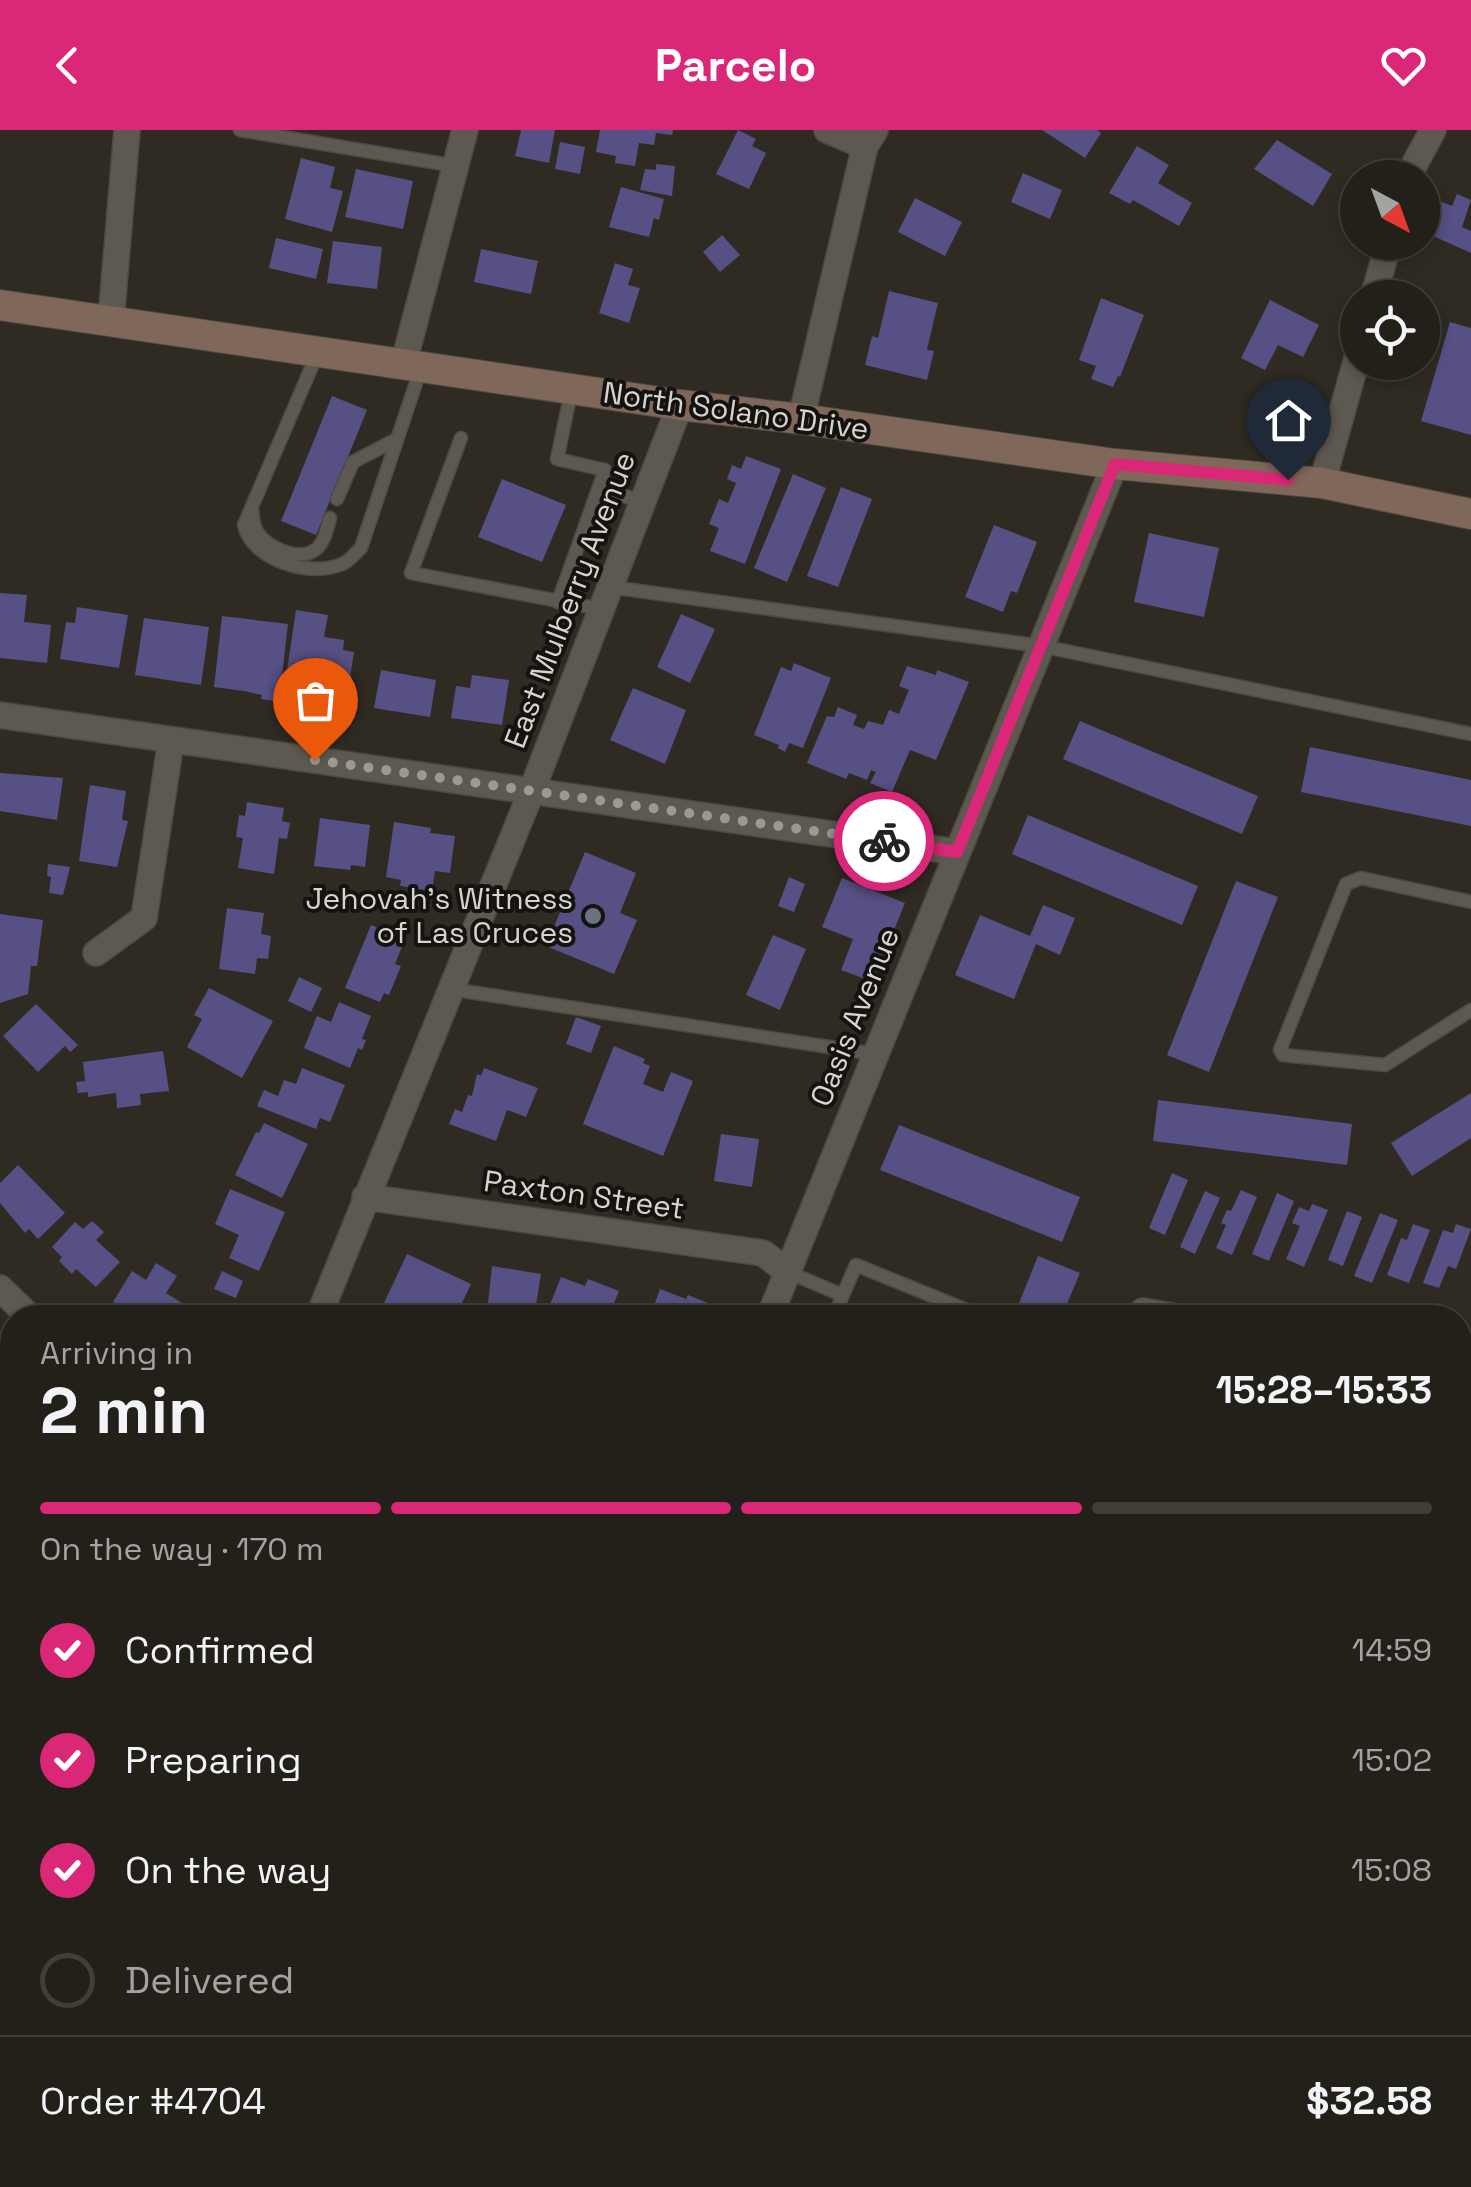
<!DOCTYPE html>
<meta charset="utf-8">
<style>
body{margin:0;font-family:"Space Grotesk",sans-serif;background:#2b2823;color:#f1f3f6;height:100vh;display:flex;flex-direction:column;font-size:38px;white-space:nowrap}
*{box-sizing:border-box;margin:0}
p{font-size:32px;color:#a3a3a2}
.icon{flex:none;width:55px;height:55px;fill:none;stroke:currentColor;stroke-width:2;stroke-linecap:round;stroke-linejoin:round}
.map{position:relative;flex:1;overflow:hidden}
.sheet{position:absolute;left:0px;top:1175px;width:1472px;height:882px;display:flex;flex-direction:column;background:#23201a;border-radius:40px 40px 0 0;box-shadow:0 5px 15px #0003,0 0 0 2px #403e39}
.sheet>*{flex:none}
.needle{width:65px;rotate:139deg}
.fabs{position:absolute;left:1340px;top:30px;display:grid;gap:20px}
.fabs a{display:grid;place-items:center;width:100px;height:100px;border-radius:50%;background:#23201a;box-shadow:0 5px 15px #0003,0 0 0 2px #403e39;font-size:50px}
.pin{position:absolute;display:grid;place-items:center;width:85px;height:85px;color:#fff;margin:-102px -42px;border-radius:50% 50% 50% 0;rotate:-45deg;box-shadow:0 0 10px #0007}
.pin .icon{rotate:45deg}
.courier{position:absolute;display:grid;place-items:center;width:100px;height:100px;margin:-50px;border:8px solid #db2777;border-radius:50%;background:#fff;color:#222;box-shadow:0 2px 12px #0007}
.headline em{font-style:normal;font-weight:700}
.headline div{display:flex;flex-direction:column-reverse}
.headline{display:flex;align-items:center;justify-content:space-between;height:170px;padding:0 40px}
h1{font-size:65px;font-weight:700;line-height:75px}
.bar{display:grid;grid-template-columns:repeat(4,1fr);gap:15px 10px;align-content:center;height:120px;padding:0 40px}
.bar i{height:12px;border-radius:8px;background:#403e39}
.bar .current{background:#db2777}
.bar p{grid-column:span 4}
.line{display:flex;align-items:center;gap:25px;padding:0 40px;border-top:2px solid #403e39}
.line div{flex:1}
ol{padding:0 40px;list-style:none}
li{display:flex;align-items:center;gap:30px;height:110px}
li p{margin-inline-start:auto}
li .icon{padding:10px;border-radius:50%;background:#db2777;color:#fff;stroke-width:4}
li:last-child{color:#a3a3a2}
li i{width:55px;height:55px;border:5px solid #403e39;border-radius:50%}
header{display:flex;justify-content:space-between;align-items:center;height:130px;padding:0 40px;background:#db2777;color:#fff;font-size:45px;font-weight:700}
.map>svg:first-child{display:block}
</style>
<header><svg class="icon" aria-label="back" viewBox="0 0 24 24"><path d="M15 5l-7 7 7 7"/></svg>Parcelo<svg class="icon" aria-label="heart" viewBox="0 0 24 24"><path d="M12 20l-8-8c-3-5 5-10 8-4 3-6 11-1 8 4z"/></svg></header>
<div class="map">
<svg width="1471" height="2057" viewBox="0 0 1471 2057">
<rect width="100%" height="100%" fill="#2f2b23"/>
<g fill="#565084">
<polygon points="521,0 555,0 549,33 515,26"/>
<polygon points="600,0 673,0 672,5 656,3 654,15 639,13 635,36 615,33 616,26 596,22"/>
<polygon points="738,0 756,9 752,16 766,23 749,59 716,44"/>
<polygon points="1042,0 1097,0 1101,3 1085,28"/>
<polygon points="1277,10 1332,44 1313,76 1254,39"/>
<polygon points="560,12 585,17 580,44 555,39"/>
<polygon points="1137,16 1169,35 1158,53 1192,73 1179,96 1133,70 1130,74 1109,63"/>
<polygon points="301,28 335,37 330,58 343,61 332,102 285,89"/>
<polygon points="656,34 675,36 672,66 640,60 645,39 656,40"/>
<polygon points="356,39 413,51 403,99 345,87"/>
<polygon points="1023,43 1062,60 1050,89 1011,72"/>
<polygon points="621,57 664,69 659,90 654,88 649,107 609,97"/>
<polygon points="1457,64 1471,70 1462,97 1471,101 1471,123 1422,101 1432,68 1452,76"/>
<polygon points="915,68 962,92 945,126 898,102"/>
<polygon points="722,105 740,125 720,142 703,122"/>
<polygon points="276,108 323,119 316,149 269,138"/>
<polygon points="333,111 382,117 377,159 327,153"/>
<polygon points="481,119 538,131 531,164 474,152"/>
<polygon points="615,133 633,139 628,155 640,158 629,193 599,183"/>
<polygon points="889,161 938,173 927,220 934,221 927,250 865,235 872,206 878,208"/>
<polygon points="1101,168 1144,185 1120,247 1118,246 1113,257 1091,249 1096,236 1079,230"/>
<polygon points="1270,170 1319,195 1303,227 1278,215 1265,240 1241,228"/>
<polygon points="1450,192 1471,198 1471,305 1421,291"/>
<polygon points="332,266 367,280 316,405 281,391"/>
<polygon points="746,326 781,339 745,434 710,421 719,398 709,394 719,369 728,373 736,353 727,349 732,335 741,339"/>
<polygon points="793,344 826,358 787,452 754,438"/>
<polygon points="502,349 566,375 542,432 478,407"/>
<polygon points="841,357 872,369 838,457 807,446"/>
<polygon points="994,395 1037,412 1017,463 1011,461 1003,482 965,467"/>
<polygon points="1149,403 1219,418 1204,487 1134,472"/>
<polygon points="0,463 27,465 24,492 51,495 47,533 0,528"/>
<polygon points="77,477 128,485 119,538 60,529 66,492 75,493"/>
<polygon points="296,480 328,485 324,507 344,510 343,520 354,522 346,575 301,569 305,543 287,540"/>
<polygon points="681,484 715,499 690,553 657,537"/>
<polygon points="222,486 288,494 279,572 261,569 262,565 244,561 214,557"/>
<polygon points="144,488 209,497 201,555 135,545"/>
<polygon points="794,533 831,548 803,618 789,613 785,622 778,618 779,615 754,605 781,537 791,541"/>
<polygon points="907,536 936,545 937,540 969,552 936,630 910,620 892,662 870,653 876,642 871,640 867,650 849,643 846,649 807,633 827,586 834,587 838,577 857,585 853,595 864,599 868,591 883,595 889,580 899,584 909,560 899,556"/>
<polygon points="381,540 436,550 430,587 374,578"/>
<polygon points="472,545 509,550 502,595 451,588 456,556 470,558"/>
<polygon points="633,558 686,580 665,634 610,610"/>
<polygon points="1080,591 1258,666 1242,704 1063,629"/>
<polygon points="1310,617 1471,650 1471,696 1301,662"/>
<polygon points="0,643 63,648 57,690 0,681"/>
<polygon points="90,655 126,661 122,690 128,691 117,737 79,731"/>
<polygon points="247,672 284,678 282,691 290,693 287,709 279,708 274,744 238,738 243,708 236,707 239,685 245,686"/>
<polygon points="1028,685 1198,756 1182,795 1012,724"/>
<polygon points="320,688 370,695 365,737 351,735 350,740 314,736"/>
<polygon points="394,692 431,698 430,703 455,706 450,743 435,741 432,761 400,756 401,750 386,747"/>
<polygon points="585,722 636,743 620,783 637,790 614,844 546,816"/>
<polygon points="48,734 70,737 63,765 49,763 51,747 47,746"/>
<polygon points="789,747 805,754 794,782 778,776"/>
<polygon points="842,748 905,773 873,852 841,840 853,809 822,797"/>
<polygon points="1236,751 1278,767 1209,942 1167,925"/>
<polygon points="1043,775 1075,788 1060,825 1036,814 1014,869 955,845 980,785 1030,806"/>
<polygon points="227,778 264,783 261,804 271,806 268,829 257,828 255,844 219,839"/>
<polygon points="0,784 43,790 37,836 31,836 28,864 0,873"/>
<polygon points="371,795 405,809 395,834 401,836 389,865 384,863 380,872 345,858"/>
<polygon points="773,805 806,819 780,880 746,865"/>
<polygon points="299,847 322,858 311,882 288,871"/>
<polygon points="209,858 273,891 242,948 187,917 202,889 194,885"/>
<polygon points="339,872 371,886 362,909 366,910 362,920 358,918 350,938 304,918 317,886 331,892"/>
<polygon points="36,874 78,915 70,922 65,916 38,942 3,906"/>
<polygon points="576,887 601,896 591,923 566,914"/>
<polygon points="614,916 645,929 643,933 650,936 643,954 663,962 671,942 693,951 663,1026 583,994"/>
<polygon points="163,921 169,961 140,964 141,975 117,978 116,963 88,967 88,962 78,963 76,952 85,951 83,932"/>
<polygon points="302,938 345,955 330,992 320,988 316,999 257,976 264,960 278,966 284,950 296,954"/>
<polygon points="484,938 538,958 526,987 507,980 496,1011 449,994 455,979 462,982 468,965 472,966 477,944 481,946"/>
<polygon points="1471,963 1471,1008 1412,1046 1391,1013"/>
<polygon points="1158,970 1352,994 1347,1035 1153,1011"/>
<polygon points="264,993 308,1014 282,1068 235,1045 256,1002 259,1003"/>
<polygon points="899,995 1080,1067 1062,1112 880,1040"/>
<polygon points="721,1004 759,1009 752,1057 714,1051"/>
<polygon points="18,1035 65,1083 38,1109 29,1099 25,1103 0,1073 0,1053"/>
<polygon points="1172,1043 1188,1050 1165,1105 1149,1098"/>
<polygon points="230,1059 285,1082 259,1141 229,1128 239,1105 215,1094"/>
<polygon points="1241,1060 1257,1067 1232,1125 1216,1118 1226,1095 1221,1093 1227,1080 1231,1081"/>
<polygon points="1205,1061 1220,1068 1195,1124 1180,1117"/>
<polygon points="1277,1063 1294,1071 1269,1131 1252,1124"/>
<polygon points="1312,1074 1328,1080 1304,1137 1286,1129 1300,1096 1292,1093 1299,1077 1309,1081"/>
<polygon points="1347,1081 1362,1087 1343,1136 1328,1130"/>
<polygon points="1380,1083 1398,1090 1372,1153 1354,1146"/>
<polygon points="92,1091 104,1102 96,1110 120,1132 96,1157 76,1139 72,1144 59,1131 62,1127 52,1117 75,1092 83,1099"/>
<polygon points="1413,1094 1430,1100 1409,1153 1387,1145 1401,1108 1407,1110"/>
<polygon points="1456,1094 1471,1099 1456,1139 1448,1136 1439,1158 1423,1153 1443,1100 1453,1103"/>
<polygon points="407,1124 471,1154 455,1188 377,1188"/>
<polygon points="1038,1126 1080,1143 1061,1188 1013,1188"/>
<polygon points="156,1133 177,1146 166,1163 190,1178 184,1188 120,1185 124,1179 113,1172 132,1141 146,1150"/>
<polygon points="492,1136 541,1144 534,1188 501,1188 487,1183"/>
<polygon points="222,1141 243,1151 236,1168 214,1159"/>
<polygon points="561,1147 585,1156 588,1149 619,1161 608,1188 561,1188 547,1182"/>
<polygon points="660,1159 686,1169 688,1165 745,1188 659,1188 651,1184"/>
<polygon points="6,1256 12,1261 12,1301 0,1295 0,1263"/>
<polygon points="1471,1296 1471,1343 1463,1363 1460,1362 1460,1323"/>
<polygon points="1467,1389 1471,1390 1471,1407 1464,1406"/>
<polygon points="12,1422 12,1474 0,1466 0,1443"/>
<polygon points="1460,1429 1471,1430 1471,1448 1460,1447"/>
<polygon points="1460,1511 1471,1512 1471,1531 1460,1530"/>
<polygon points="1460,1549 1471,1550 1471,1572 1460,1570"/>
<polygon points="1,1599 12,1605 12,1618 0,1642"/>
<polygon points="1460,1749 1471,1751 1471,1775 1460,1773"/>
<polygon points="46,2045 98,2045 93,2057 40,2057"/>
<polygon points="226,2045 250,2045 246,2054"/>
<polygon points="274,2045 326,2045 321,2057 269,2057"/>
<polygon points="594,2045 612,2045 607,2057 589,2057"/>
<polygon points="672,2045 771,2045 766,2057 668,2057"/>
<polygon points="907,2045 971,2045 966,2057 922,2057 924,2052"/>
<polygon points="1064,2045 1093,2057 1058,2057"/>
</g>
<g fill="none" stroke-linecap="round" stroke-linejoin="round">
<defs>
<g id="lane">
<polyline points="240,0 456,36"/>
<path d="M318 222 244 395C252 430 310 448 342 434 349 432 355 423 361 418L421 238"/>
<polyline points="461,308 411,443 601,479"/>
<polyline points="599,358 643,372"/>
<polyline points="337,369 353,332 395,310"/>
<path d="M252 379C253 387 253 396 258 403 270 421 309 436 322 412 326 405 328 395 330 388"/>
<polyline points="610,457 1041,516 1471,604"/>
<polyline points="558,472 605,340 557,329 572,258"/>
<polyline points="1471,772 1361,748 1346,754 1280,920 1283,925 1385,935 1471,880"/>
<polyline points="450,859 875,924"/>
<polyline points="788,1142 842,1165"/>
<polyline points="833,1188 856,1135 974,1183 972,1188"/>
<polyline points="0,1760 12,1769"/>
<polyline points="1460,1794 1471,1796"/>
<polyline points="1131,2045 1196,2057"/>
<polyline points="1324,2045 1330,2057"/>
<polyline points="1040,2057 1050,2045"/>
</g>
<g id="street">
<polyline points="827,0 865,16"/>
<polyline points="1407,48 1433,0"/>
<polyline points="1373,168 1389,112"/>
<polyline points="111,190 127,0"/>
<polyline points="404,232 465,0"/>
<polyline points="801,289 865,16 875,0"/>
<polyline points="1322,353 1358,225"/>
<polyline points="0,585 957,722"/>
<polyline points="96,823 144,788 171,611"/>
<polyline points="365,1067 763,1123 788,1142"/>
<polyline points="0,1158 31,1188"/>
<polyline points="1143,1181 1183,1188"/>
<polyline points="318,1188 532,660 680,275"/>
<polyline points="769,1188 1115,334"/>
<polyline points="1460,1263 1470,1234"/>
<polyline points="0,1526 12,1533"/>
<polyline points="0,1975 12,1944"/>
<polyline points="1372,2045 1428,2053"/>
<polyline points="984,2057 989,2045"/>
</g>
<g id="secondary">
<polyline points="0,175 680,275 801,289 1115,334 1322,353 1471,384"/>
<polyline points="1460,1976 1471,1950"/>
<polyline points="1427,2057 1432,2045"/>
</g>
</defs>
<use href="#lane" stroke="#4d4943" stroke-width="15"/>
<use href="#street" stroke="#4d4943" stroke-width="28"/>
<use href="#secondary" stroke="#4d4943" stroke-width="32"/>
<use href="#lane" stroke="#5e5950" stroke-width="12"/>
<use href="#street" stroke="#5e5950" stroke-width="25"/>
<use href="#secondary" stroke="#7f675a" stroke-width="30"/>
</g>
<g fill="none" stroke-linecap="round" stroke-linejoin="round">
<polyline stroke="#9c9993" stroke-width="10" stroke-dasharray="0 18" points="315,630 884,711"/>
<polyline stroke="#db2777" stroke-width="12" points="884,711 957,722 1115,334 1288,350"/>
</g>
<circle fill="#6b7280" stroke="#151310" stroke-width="4" cx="593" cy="786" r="10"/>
<g text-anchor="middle" stroke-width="8" stroke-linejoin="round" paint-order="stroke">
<g font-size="30" fill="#d7d4cf" stroke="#151310">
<text transform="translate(736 281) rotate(8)" y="10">North Solano Drive</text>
<text transform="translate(570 470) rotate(-69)" y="10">East Mulberry Avenue</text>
<text transform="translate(855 887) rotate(-68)" y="10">Oasis Avenue</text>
<text transform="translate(584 1065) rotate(8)" y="10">Paxton Street</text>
</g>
<g font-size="30" fill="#d7d4cf" stroke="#151310" text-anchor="end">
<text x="573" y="779">Jehovah's Witness<tspan x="573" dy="34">of Las Cruces</tspan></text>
</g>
</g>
</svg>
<div class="fabs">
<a><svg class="needle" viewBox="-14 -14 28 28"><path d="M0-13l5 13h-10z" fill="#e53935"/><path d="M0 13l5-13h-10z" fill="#a3a3a2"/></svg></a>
<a><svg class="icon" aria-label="locate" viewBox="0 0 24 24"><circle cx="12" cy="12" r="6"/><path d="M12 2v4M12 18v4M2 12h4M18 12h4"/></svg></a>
</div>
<div class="pin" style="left:315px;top:630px;background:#ea580c"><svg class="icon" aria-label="bag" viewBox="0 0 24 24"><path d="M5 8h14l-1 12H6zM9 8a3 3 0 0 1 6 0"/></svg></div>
<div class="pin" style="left:1288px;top:350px;background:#1f2937"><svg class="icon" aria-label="home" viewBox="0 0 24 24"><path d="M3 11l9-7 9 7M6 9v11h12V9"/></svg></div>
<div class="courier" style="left:884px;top:711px"><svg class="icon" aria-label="bike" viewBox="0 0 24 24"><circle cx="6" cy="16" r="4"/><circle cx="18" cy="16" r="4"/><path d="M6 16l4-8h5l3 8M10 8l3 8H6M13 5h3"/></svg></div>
<section class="sheet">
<div class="headline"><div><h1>2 min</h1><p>Arriving in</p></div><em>15:28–15:33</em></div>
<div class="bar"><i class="current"></i><i class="current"></i><i class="current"></i><i></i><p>On the way · 170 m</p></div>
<ol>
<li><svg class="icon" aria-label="check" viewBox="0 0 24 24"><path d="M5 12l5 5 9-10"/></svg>Confirmed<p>14:59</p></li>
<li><svg class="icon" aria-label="check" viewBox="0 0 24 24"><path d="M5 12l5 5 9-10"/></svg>Preparing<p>15:02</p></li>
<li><svg class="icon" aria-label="check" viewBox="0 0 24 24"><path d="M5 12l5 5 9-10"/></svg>On the way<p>15:08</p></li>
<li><i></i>Delivered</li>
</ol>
<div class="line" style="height:130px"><div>Order #4704</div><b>$32.58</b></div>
</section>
</div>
